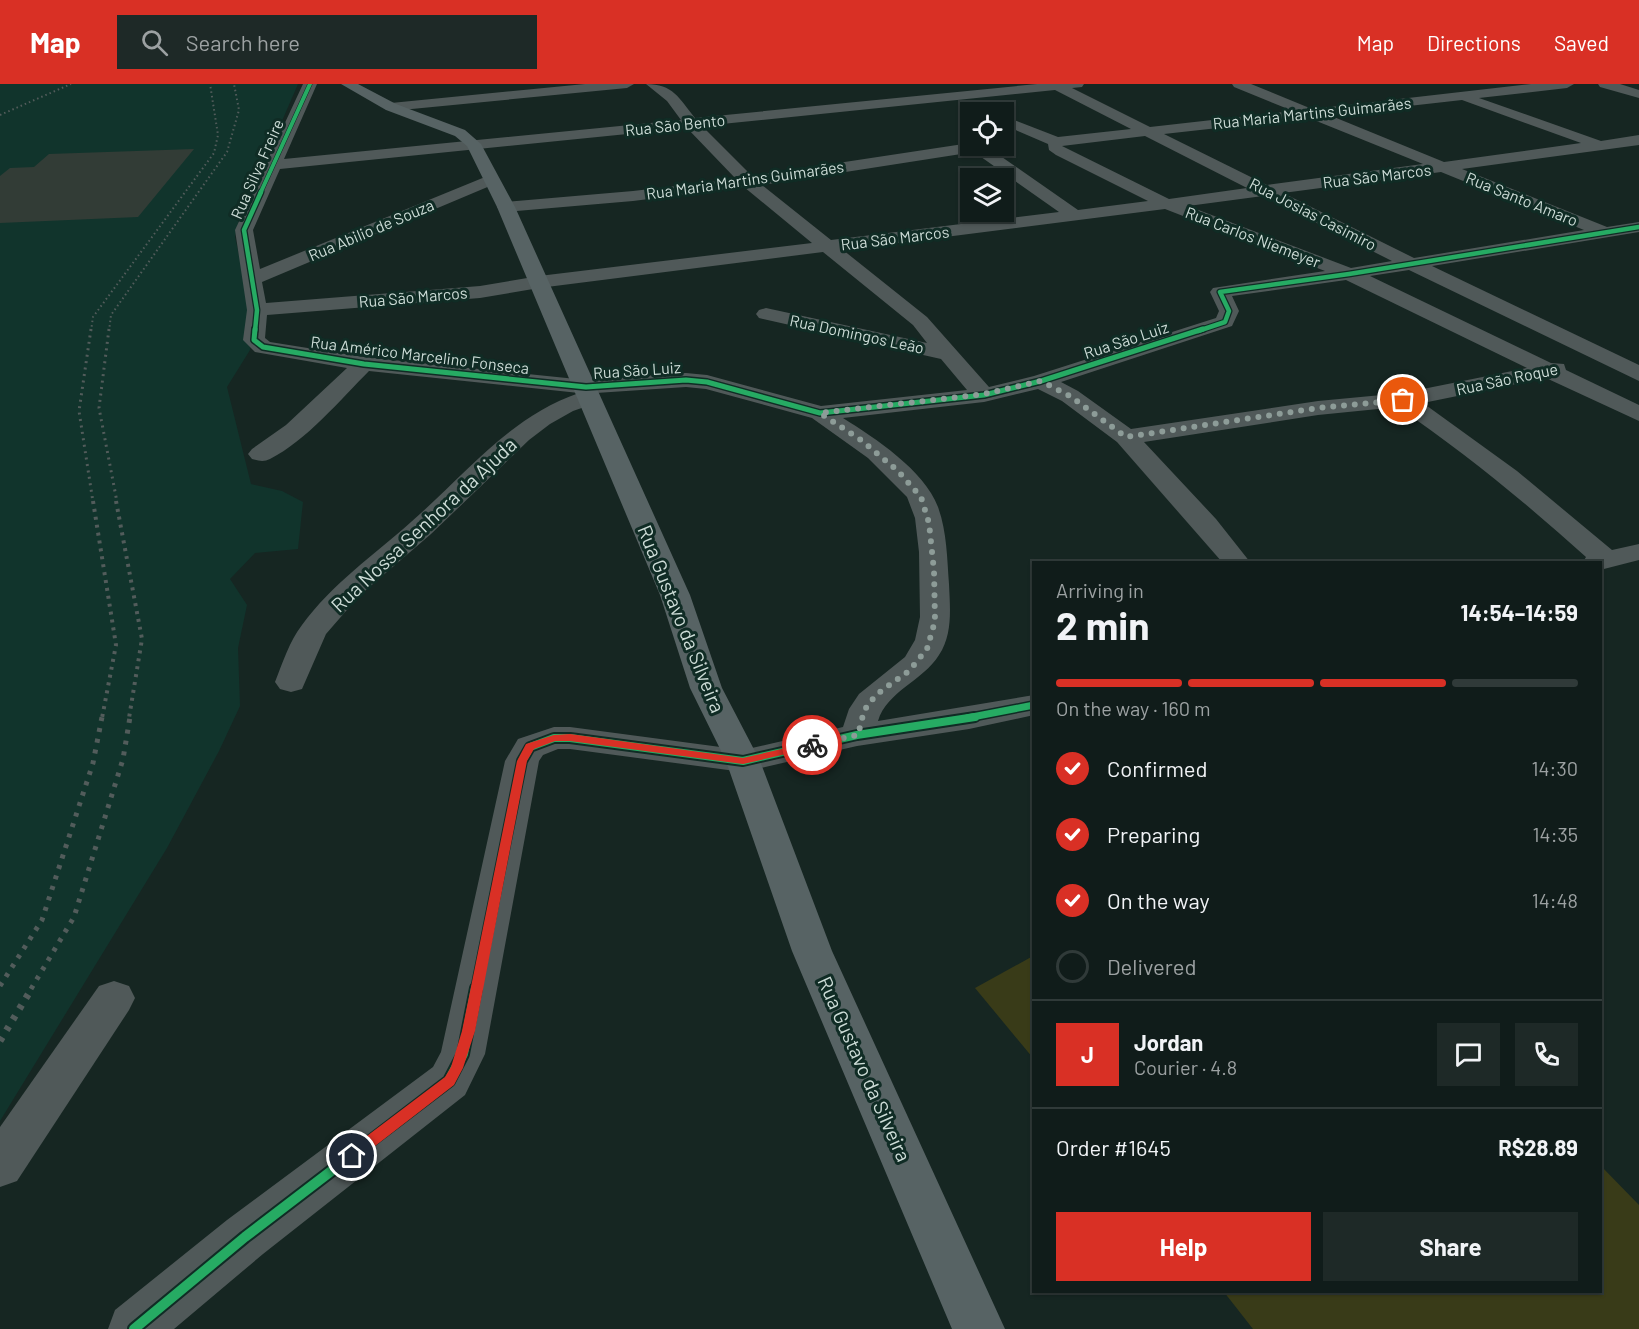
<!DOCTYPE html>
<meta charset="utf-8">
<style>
body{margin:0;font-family:Barlow,sans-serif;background:#1e2927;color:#f1f3f6;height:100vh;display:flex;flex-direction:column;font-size:22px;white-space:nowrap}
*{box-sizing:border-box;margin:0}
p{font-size:20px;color:#9ca1a2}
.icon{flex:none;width:33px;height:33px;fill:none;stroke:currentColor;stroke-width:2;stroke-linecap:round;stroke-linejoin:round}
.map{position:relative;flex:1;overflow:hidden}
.drawer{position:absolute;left:1032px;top:477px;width:570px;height:732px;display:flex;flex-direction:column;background:#101c1a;border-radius:0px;box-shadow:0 2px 4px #0004,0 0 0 2px #303a39}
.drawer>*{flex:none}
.buttons{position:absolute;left:960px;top:18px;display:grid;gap:12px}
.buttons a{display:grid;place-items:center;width:54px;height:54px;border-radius:0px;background:#101c1a;box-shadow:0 2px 4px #0004,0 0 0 2px #303a39;font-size:30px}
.pin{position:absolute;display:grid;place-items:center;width:51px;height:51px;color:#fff;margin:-26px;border:3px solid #fff;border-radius:50%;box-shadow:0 2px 6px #0007}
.courier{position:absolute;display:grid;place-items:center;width:60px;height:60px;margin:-30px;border:4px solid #d93025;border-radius:50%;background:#fff;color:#222;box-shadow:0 2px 8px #0007}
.overview em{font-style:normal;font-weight:700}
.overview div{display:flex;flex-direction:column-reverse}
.overview{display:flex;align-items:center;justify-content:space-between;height:102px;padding:0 24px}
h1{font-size:39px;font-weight:700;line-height:45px}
.bar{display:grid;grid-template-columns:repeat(4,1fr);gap:9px 6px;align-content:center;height:72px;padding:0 24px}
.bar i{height:8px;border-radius:4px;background:#303a39}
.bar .selected{background:#d93025}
.bar p{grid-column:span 4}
.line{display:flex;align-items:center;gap:15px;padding:0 24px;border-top:2px solid #303a39}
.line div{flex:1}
.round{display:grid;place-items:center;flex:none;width:63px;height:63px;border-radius:0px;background:#1e2927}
ol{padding:0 24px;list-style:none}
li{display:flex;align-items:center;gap:18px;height:66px}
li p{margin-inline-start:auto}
li .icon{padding:6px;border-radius:50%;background:#d93025;color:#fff;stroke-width:4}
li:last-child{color:#9ca1a2}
li i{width:33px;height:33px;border:3px solid #303a39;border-radius:50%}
.button{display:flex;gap:12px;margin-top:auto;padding:12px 24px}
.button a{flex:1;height:69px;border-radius:0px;background:#d93025;color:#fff;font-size:24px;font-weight:700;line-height:69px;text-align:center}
.button a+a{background:#1e2927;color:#f1f3f6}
header{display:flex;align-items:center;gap:36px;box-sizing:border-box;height:84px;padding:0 30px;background:#d93025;color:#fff}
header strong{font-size:28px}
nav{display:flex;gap:33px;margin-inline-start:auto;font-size:21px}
.search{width:420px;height:54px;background:#1e2927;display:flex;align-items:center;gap:15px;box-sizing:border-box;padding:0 21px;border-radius:0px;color:#9ca1a2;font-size:22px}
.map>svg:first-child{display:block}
</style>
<header>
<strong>Map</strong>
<div class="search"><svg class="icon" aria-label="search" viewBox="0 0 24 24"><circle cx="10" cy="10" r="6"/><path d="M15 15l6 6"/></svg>Search here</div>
<nav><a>Map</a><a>Directions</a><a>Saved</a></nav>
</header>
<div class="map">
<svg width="1639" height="1245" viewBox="0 0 1639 1245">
<rect width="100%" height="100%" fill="#162622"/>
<polygon fill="#11342c" points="0,0 298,0 239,136 235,153 249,216 250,266 227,303 251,400 282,407 303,418 298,465 255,469 230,495 247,521 238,564 240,622 219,667 167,764 0,1037"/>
<g fill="#393b18">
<polygon points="1033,872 1033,974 975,904"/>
<polygon points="1601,1082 1639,1121 1639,1245 1253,1245 1224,1208 1600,1208"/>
</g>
<polygon fill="#323c36" points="194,65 138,133 0,139 0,92 10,84 34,83 49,70"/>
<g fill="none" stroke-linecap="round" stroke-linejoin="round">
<g fill="#505959" fill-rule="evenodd">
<path d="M303 0H317L284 75 681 36 667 17 646 0C673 0 679 14 695 34L1037 0H1084L1082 3 1072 4 1150 43 1293 27 1234 3 1232 0H1251L1312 25 1531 0H1574L1567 4 1479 14 1601 57 1639 51V61L1462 85 1607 143 1639 138V148L1432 182 1639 281V297L1409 186 1370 192 1551 279 1564 280 1566 286 1639 321V337L1546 294 1423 319 1517 387 1612 466 1639 460V476L1600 486V478H1583L1586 473C1526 419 1465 369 1398 323L1318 331 1144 358 1216 435 1250 478H1222L1117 358 1062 317 1038 305 984 318 843 334C875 354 924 386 938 423 947 448 947 474 949 500 950 524 953 550 939 571 923 597 887 607 878 637L1034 611V631L969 645 857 662 743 688 570 665H558L543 671 539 677 485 970 465 1011 263 1170 174 1245H108L115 1226 227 1136 433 983 441 968 505 677 518 655 554 643H570L743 666 843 643 849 625 859 610 905 573 915 556 920 533 919 468 915 434 907 413 868 374 812 334 706 305 686 303 596 309 600 314 596 319 573 327 550 340 529 356 431 450 359 512 326 550 302 605 291 608 280 605 275 598C283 578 289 558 302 541 332 500 374 471 411 438 465 391 509 333 579 309L369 287C341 315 306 357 270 375 264 378 259 377 252 375L248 370 252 365 286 341 347 284 255 268 243 256 247 226 235 146ZM1055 6 1131 45 1058 53 1004 32V41L1048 60 1049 66 1056 71 1148 117 1078 126 989 64V62H970V59L752 92 702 42ZM1462 16 1581 59 1444 78 1329 31ZM1309 34 1423 80 1267 101 1164 50ZM687 44 736 95 633 107 506 118 500 119 497 123 500 127 506 128 633 117 744 103 812 159 539 192 480 202 266 219 262 198 497 99 499 96 491 91 485 93 260 185 253 146 280 85ZM1145 52 1247 104 1169 115 1062 62ZM974 68 1059 128 831 156 762 101ZM1441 88 1584 146 1414 174 1283 109ZM1263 112 1392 177 1351 184 1188 122ZM1165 125 1325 187 1213 204 1210 208 1219 227 1216 234 1034 292 989 303 927 233 843 166ZM823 168 913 241 927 259 766 224 759 226 756 230 759 234 941 275 967 306 821 322 707 291 686 289 586 296 364 273 270 258 265 254 267 231 480 214 539 204ZM1346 196 1527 284 1403 309 1318 317 1131 345 1078 307 1061 298 1232 242 1239 227 1232 212Z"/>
<polygon points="585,0 634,0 627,4 391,27 384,23 391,19"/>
<polygon points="1598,0 1620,0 1639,6 1639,14 1600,3"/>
<polygon points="114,897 129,902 135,914 129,926 17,1097 0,1103 0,1043 99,902"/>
</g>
<polygon fill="#576364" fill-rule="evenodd" points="341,0 358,0 396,20 465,46 481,60 515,123 690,511 722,604 760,677 832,867 1005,1245 952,1245 792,867 726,677 690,604 660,511 497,123 467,62 455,52 386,26"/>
<g stroke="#525c5b" stroke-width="2" stroke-dasharray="1.5 3" stroke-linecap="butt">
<polyline points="0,31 71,0"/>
<polyline points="91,247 93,233 214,69 218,51 210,0"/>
<polyline points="109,247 111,231 227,68 239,26 234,0"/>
</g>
<g stroke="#525c5b" stroke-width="3" stroke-dasharray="2 4.5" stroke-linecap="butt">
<polyline points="91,245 79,327 93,418"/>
<polyline points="109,245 99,324 117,418"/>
</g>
<g stroke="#525c5b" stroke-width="4" stroke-dasharray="3 5" stroke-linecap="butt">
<polyline points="93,417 116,561 102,634"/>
<polyline points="116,417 142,555 129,634"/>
</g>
<g stroke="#525c5b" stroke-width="5" stroke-dasharray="4 7" stroke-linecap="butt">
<polyline points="0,902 42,836 93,679 102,633"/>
<polyline points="31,905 74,833 123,675 130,633"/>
</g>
<polyline stroke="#525c5b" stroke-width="7" stroke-dasharray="4.5 8" stroke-linecap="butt" points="0,957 32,904"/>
<defs>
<polyline id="cycleway-far5" points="260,110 310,0"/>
<g id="cycleway-far4">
<polyline points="255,247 257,226 244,146 261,108"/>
<polyline points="1198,247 1225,238 1229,227 1220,208 1349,190 1639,143"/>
</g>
<polyline id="cycleway-far3" points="255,245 254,256 263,263 364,280 586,303 686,296 707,298 820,329 984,311 1041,297 1203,245"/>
<polyline id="cycleway-far2" points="967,634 1034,621"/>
<polyline id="cycleway-far1" points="476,905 522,677 530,663 554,654 570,654 743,677 857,651 975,633"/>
<polyline id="cycleway" points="134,1245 245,1153 449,997 463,970 476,904"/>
</defs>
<use href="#cycleway-far5" stroke="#102c25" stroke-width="5"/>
<use href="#cycleway-far4" stroke="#102c25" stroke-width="7"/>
<use href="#cycleway-far3" stroke="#102c25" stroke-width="8"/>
<use href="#cycleway-far2" stroke="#102c25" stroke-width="10"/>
<use href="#cycleway-far1" stroke="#102c25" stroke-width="12"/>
<use href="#cycleway" stroke="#102c25" stroke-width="14"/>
<use href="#cycleway-far5" stroke="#26ab63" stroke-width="4"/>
<use href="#cycleway-far4" stroke="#26ab63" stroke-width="4.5"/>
<use href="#cycleway-far3" stroke="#26ab63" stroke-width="5"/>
<use href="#cycleway-far2" stroke="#26ab63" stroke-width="7"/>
<use href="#cycleway-far1" stroke="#26ab63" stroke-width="8"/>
<use href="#cycleway" stroke="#26ab63" stroke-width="10"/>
</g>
<polygon fill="#d93025" points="570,650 743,674 812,658 817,661 812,664 743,680 570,657 555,657 534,665 527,677 475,947 463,984 454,1001 357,1076 352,1078 347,1076 345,1072 347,1067 445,993 451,983 462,947 517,677 526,660 554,651"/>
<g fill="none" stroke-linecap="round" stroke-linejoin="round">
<polyline stroke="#8d9c98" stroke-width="6" stroke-dasharray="0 10.8" points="812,661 858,651 864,627 870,618 881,607 909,587 927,565 935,537 934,487 929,439 921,413 898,387 861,356 820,329 984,310 1041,297 1070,312 1126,353 1318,324 1403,316"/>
</g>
<g text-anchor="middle" stroke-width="6" stroke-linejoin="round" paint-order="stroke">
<g font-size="16" fill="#cddcd7" stroke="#102c25">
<text transform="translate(1312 29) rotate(-6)" y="6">Rua Maria Martins Guimarães</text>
<text transform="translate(675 41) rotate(-6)" y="6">Rua São Bento</text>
<text transform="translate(257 85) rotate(-66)" y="6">Rua Silva Freire</text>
<text transform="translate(1377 92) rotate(-7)" y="6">Rua São Marcos</text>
<text transform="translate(745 96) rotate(-8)" y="6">Rua Maria Martins Guimarães</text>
<text transform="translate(1522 115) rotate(22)" y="6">Rua Santo Amaro</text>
<text transform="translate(1313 130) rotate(27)" y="6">Rua Josias Casimiro</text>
<text transform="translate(371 146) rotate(-23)" y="6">Rua Abilio de Souza</text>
<text transform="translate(1253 153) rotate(21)" y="6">Rua Carlos Niemeyer</text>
<text transform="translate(895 154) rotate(-7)" y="6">Rua São Marcos</text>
<text transform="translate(413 213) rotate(-5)" y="6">Rua São Marcos</text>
<text transform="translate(857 250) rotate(12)" y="6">Rua Domingos Leão</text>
<text transform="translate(1126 256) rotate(-18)" y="6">Rua São Luiz</text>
<text transform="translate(420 271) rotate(7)" y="6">Rua Américo Marcelino Fonseca</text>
<text transform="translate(637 286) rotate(-4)" y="6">Rua São Luiz</text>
<text transform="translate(1507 295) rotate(-12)" y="6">Rua São Roque</text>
</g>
<g font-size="20" fill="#cddcd7" stroke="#102c25">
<text transform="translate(424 441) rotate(-43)" y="7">Rua Nossa Senhora da Ajuda</text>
<text transform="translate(681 535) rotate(68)" y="7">Rua Gustavo da Silveira</text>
<text transform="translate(864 985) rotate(66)" y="7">Rua Gustavo da Silveira</text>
</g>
</g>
</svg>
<div class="buttons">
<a><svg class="icon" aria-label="locate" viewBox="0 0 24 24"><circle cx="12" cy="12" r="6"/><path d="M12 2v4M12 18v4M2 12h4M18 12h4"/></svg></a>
<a><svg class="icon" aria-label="layers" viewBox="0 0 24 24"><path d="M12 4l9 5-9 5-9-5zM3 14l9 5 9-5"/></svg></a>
</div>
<div class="pin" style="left:1403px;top:316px;background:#ea580c"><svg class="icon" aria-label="bag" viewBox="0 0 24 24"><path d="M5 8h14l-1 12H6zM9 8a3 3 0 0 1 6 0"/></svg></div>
<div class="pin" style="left:352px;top:1072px;background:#1f2937"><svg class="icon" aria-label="home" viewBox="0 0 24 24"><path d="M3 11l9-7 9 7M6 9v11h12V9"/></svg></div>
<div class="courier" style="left:812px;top:661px"><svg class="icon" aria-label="bike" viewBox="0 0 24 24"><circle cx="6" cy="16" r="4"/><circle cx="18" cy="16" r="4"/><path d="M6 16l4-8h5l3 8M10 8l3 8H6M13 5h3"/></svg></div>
<section class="drawer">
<div class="overview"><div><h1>2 min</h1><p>Arriving in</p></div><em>14:54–14:59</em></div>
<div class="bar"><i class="selected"></i><i class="selected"></i><i class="selected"></i><i></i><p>On the way · 160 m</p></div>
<ol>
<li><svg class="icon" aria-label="check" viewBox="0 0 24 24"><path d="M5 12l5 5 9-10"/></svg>Confirmed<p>14:30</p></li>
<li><svg class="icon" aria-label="check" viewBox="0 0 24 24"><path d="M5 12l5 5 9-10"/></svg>Preparing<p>14:35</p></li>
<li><svg class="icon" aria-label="check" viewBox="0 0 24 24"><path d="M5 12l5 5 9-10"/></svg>On the way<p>14:48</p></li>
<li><i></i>Delivered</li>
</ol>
<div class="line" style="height:108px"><b class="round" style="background:#d93025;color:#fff">J</b><div><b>Jordan</b><p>Courier · 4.8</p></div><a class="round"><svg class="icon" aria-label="chat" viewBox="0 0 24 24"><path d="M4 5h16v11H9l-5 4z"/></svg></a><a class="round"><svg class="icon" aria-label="phone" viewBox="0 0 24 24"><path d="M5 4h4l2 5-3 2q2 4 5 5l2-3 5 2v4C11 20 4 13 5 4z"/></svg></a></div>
<div class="line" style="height:78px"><div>Order #1645</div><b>R$28.89</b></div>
<div class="button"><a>Help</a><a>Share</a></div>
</section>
</div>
